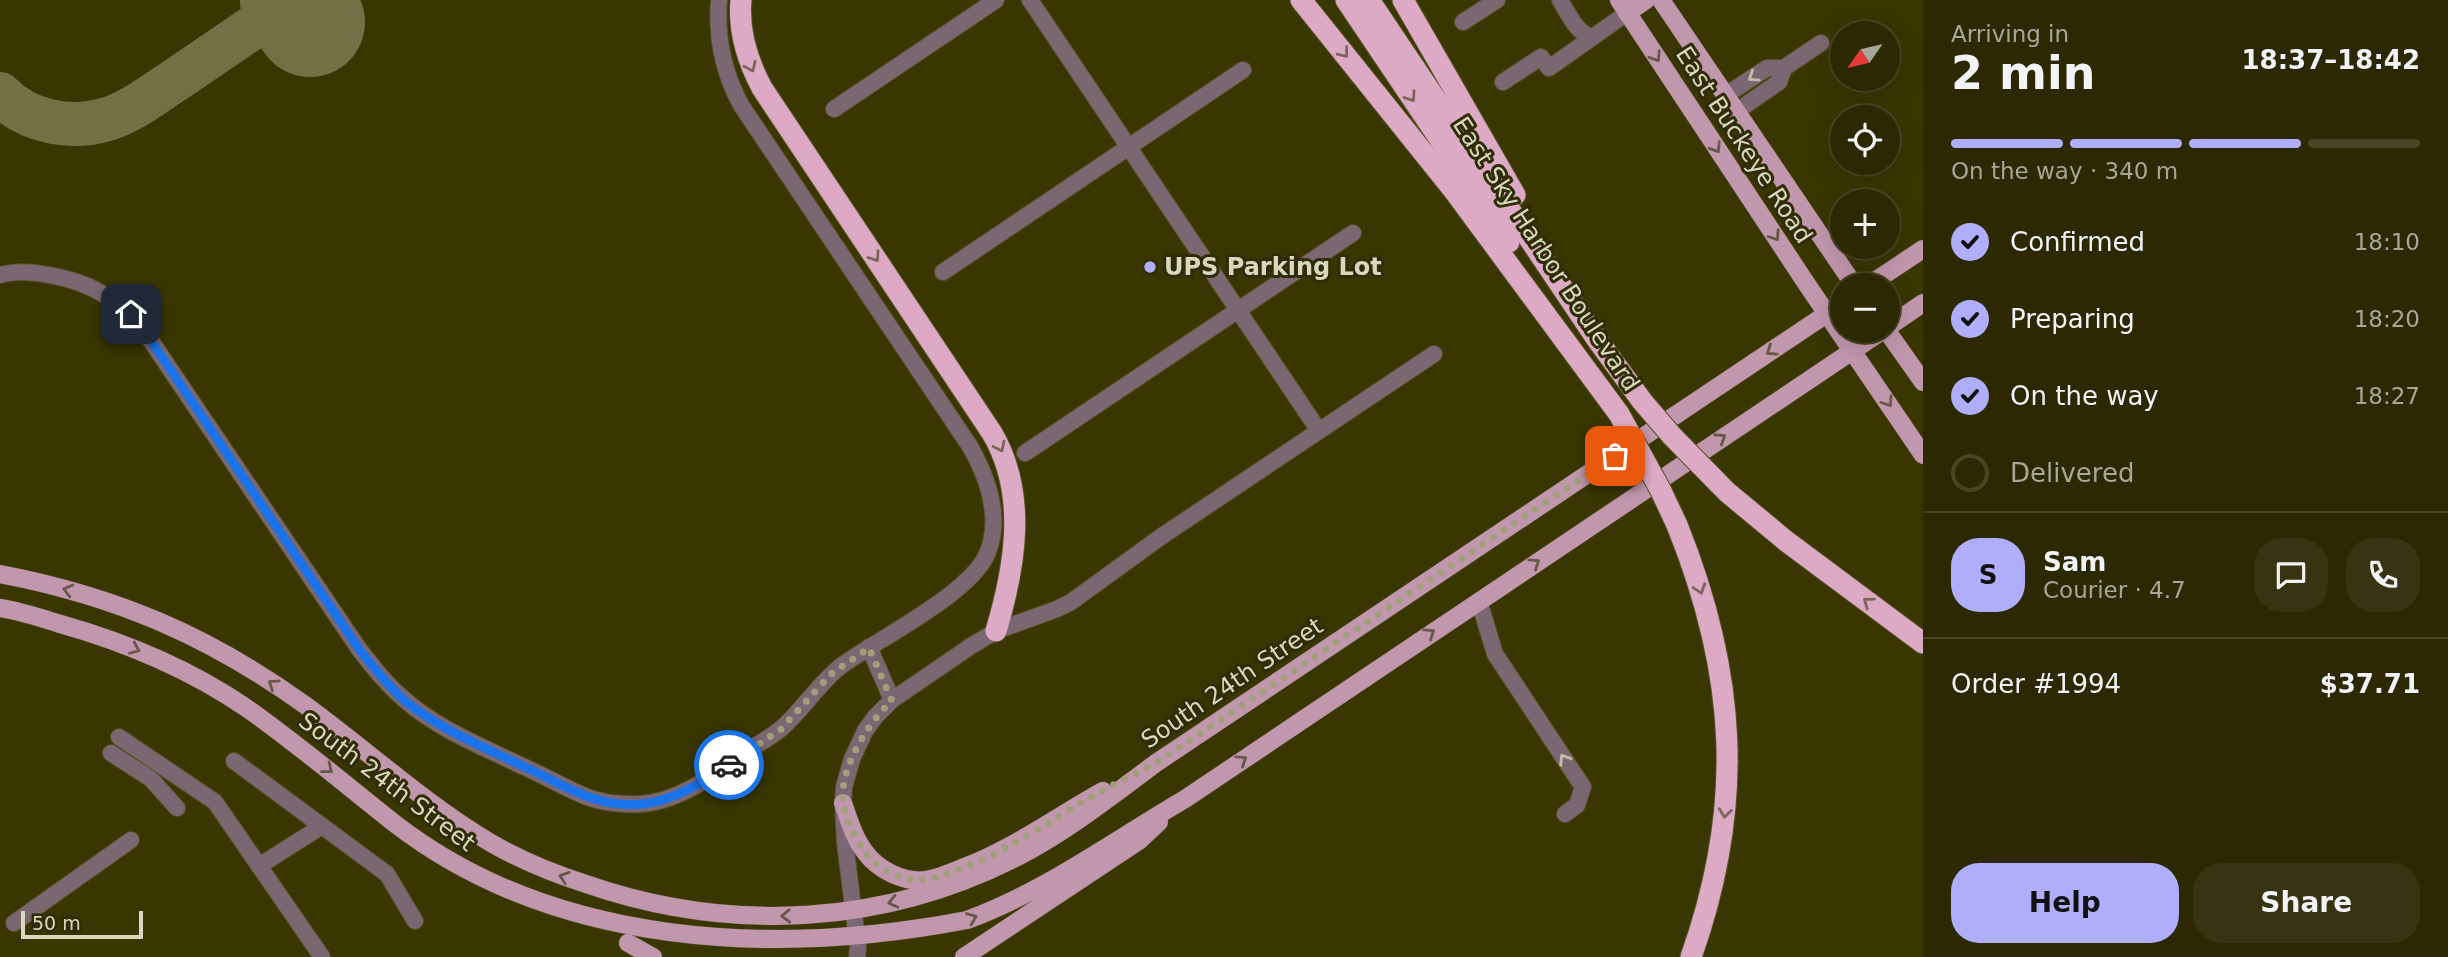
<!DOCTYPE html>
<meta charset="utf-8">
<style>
body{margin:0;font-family:"DejaVu Sans",sans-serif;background:#383411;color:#f1f3f6;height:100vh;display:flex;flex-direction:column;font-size:26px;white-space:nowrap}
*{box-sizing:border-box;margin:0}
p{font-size:23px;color:#a6a699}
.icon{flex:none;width:38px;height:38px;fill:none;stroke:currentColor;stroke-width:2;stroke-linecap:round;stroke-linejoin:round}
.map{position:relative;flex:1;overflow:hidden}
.sheet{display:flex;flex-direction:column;background:#2c2802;width:525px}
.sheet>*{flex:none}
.needle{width:46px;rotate:236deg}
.tools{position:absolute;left:1830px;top:21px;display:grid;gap:14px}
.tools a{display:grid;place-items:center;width:70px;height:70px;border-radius:50%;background:#2c2802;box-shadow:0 7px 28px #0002,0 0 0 2px #484424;font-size:35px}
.scale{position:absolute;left:21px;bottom:18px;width:122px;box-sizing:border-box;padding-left:7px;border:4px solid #d9d8be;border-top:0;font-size:19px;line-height:24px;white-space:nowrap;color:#d9d8be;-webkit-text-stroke:5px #2f2c06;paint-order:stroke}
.pin{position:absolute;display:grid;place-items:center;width:60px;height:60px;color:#fff;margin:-30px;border-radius:14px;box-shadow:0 4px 10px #0006}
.courier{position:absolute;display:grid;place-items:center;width:70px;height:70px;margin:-35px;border:5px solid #1a73e8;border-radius:50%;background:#fff;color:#222;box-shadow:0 2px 9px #0007}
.overview em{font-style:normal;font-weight:700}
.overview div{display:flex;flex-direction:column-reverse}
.overview{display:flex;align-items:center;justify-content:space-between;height:119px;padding:0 28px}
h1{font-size:46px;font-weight:700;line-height:52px}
.bar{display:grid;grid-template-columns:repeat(4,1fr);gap:10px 7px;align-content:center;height:84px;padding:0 28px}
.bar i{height:9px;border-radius:5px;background:#484424}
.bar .on{background:#b0adfa}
.bar p{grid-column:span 4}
.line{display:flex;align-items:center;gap:18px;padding:0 28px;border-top:2px solid #484424}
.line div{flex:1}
.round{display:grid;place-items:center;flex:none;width:74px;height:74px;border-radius:28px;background:#383411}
ol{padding:0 28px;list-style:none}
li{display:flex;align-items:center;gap:21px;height:77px}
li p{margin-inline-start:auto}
li .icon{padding:7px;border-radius:50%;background:#b0adfa;color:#111;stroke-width:4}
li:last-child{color:#a6a699}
li i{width:38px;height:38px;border:4px solid #484424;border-radius:50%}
.primary-button{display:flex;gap:14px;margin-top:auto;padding:14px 28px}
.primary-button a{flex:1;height:80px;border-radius:28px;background:#b0adfa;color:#111;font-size:28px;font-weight:700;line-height:80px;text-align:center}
.primary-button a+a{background:#383411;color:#f1f3f6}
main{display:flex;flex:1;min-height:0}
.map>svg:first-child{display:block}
</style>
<main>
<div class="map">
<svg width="1923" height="957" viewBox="0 0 1923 957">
<rect width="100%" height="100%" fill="#3a3602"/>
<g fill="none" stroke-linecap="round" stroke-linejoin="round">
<path stroke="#737045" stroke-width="44" d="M0 94C26 121 69 130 104 120 130 113 152 95 174 81 214 54 254 27 293 0"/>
<polyline stroke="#737045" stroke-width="110" points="295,0 310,22"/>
<defs>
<g id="minor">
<polyline points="1030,0 1319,431"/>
<path d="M1560 0C1568 13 1576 32 1591 37"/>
<polyline points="1463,22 1497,0"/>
<polyline points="1503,82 1541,57 1549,68 1627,13"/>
<polyline points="1726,95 1767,68 1784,68 1821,43"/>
<polyline points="834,109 996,0"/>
<polyline points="1737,111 1779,82 1784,68"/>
<polyline points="943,272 1243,70"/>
<path d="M0 275C16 270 33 272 49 275 96 283 121 302 149 338L359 649C373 667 387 685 405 700 438 729 481 746 520 765 543 775 565 788 587 797 604 803 622 805 640 804 681 802 719 771 752 748 762 742 774 735 783 727 804 708 819 683 841 666 878 639 970 594 987 554 1002 519 988 479 971 448L741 105C723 72 716 38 719 0"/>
<polyline points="1025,453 1353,233"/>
<polyline points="1479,601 1495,654 1583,787 1577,805 1565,814"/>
<polyline points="869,647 892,700"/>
<polyline points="119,737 215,802 322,957"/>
<polyline points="111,753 151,779 177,808"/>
<polyline points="234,761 387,874 415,921"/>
<polyline points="259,866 322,826"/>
<polyline points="14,923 131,840"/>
<polyline points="857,957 858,947 845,843 843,803 844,787 852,759 865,731 875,717 892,700 971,646 996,631 1057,609 1071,602 1162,536 1434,354"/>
</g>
<g id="major">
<polyline points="1619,0 1808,286 1923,455"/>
<polyline points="1661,0 1854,285"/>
<polyline points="1627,13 1646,0"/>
<polyline points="1869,285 1923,249"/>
<polyline points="1888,327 1923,303"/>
<polyline points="1887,331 1923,382"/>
<path d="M0 574C116 596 209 636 305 705 367 750 425 804 491 843 522 861 552 873 586 884 731 934 886 926 1023 854 1070 829 1113 795 1156 763L1843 303"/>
<path d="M0 608C19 611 38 617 57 623 125 642 190 669 248 709 299 745 346 785 394 823 554 947 774 957 967 920 1046 891 1113 841 1185 799L1882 331"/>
<path d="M843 803C849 820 854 838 865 852 878 870 904 883 926 880 938 878 950 873 962 868 1013 849 1056 817 1103 791"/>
<polyline points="628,943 653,957"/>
<polyline points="964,957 1140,840 1159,822"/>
</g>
<g id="highway">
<path d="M741 0C738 32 747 60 762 88L992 433C1028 494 1015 567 996 631"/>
<polyline points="1301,0 1455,192 1619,414"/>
<polyline points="1346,0 1509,242"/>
<polyline points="1369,0 1596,338 1642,401"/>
<polyline points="1403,0 1515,195"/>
<polyline points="1727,492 1786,541 1923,643"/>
<path d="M1677 525C1737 674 1745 805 1691 957"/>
</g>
</defs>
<use href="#minor" stroke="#575324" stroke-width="18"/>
<use href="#major" stroke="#575324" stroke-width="19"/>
<use href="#highway" stroke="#575324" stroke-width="23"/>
<use href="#minor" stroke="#7b6772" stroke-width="16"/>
<use href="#major" stroke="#c197ad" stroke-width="18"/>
<use href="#highway" stroke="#dcaac5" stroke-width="21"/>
<defs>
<g id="highway-bridge">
<polyline points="1642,401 1672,436 1727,492"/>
<polyline points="1619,414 1661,491 1677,525"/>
</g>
</defs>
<use href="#highway-bridge" stroke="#575324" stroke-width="23" stroke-linecap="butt"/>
<use href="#highway-bridge" stroke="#dcaac5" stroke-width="21"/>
</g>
<defs><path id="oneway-chevron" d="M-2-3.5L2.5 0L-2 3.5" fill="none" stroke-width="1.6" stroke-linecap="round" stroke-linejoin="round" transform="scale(1.75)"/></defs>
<g stroke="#7d655c">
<use href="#oneway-chevron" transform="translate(1344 53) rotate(51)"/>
<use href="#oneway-chevron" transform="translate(751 67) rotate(66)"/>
<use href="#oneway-chevron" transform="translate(1411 97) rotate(56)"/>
<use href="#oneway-chevron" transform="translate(875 257) rotate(56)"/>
<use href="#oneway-chevron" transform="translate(1000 447) rotate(64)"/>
<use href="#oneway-chevron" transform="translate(1700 589) rotate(72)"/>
<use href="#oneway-chevron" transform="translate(1868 602) rotate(-144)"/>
<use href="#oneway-chevron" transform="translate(1725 813) rotate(97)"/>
</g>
<g stroke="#695749">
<use href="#oneway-chevron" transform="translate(1656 57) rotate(57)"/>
<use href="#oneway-chevron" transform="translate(1716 148) rotate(57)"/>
<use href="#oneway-chevron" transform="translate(1775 236) rotate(56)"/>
<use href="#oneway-chevron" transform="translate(1771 351) rotate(146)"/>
<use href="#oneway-chevron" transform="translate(1888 402) rotate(56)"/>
<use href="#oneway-chevron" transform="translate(1721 438) rotate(-33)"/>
<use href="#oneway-chevron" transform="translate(1535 563) rotate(-34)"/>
<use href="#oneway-chevron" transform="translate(68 590) rotate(-165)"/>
<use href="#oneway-chevron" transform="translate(1430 633) rotate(-34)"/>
<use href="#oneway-chevron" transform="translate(135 649) rotate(23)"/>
<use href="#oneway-chevron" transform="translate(273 684) rotate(-146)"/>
<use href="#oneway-chevron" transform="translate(1242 760) rotate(-34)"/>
<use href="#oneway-chevron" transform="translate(328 769) rotate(38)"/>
<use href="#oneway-chevron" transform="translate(564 877) rotate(-161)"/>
<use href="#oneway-chevron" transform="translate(893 902) rotate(167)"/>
<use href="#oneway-chevron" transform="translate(786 916) rotate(178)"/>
<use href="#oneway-chevron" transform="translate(972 918) rotate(-21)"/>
</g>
<g stroke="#c2bcab">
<use href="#oneway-chevron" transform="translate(1753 77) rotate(146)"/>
<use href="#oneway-chevron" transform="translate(1564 759) rotate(-123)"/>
</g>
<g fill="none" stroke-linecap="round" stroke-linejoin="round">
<path stroke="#a19f7c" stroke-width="7" stroke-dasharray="0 12.6" d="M729 765 781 729 831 674 869 648 892 701C868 722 839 769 843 803 845 822 861 851 875 863 888 873 903 880 919 880 931 880 943 875 955 871 999 855 1036 830 1076 806 1102 790 1129 777 1156 763L1615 456"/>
<path stroke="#1a73e8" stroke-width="9" d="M131 314 149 338 359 649C373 667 388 686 405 701 441 730 486 748 527 768 547 777 568 790 589 797 606 803 624 806 642 804 673 801 703 782 729 765"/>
</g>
<circle fill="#b0adfa" stroke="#2f2c06" stroke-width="2.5" cx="1150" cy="267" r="7"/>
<g text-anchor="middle" stroke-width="6" stroke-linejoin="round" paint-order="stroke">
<g font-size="24" fill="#d9d8be" stroke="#2f2c06">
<text transform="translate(1744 145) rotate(57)" y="8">East Buckeye Road</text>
<text transform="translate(1546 254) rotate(57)" y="8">East Sky Harbor Boulevard</text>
<text transform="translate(1232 683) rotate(-34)" y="8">South 24th Street</text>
<text transform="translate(387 782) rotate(37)" y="8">South 24th Street</text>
</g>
<g font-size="24" font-weight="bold" fill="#d9d8be" stroke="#2f2c06" text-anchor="start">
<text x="1164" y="275">UPS Parking Lot</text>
</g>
</g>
</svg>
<div class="tools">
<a><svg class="needle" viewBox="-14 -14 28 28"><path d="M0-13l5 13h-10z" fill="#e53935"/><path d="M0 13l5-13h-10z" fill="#a6a699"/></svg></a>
<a><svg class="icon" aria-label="locate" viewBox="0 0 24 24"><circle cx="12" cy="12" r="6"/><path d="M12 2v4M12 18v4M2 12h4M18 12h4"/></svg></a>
<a>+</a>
<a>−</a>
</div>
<div class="scale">50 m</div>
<div class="pin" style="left:1615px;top:456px;background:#ea580c"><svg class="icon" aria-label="bag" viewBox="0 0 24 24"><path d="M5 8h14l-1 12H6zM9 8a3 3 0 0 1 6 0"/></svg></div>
<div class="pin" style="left:131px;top:314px;background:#1f2937"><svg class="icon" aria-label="home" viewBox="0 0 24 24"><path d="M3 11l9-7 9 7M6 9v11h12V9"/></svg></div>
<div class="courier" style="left:729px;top:765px"><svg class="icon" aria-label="car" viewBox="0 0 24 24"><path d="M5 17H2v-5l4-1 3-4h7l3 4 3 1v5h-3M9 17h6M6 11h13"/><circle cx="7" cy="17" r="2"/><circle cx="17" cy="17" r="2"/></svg></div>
</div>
<section class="sheet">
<div class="overview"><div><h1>2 min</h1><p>Arriving in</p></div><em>18:37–18:42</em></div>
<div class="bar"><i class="on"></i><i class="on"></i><i class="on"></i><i></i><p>On the way · 340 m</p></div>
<ol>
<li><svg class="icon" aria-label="check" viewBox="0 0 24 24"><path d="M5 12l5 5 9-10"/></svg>Confirmed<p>18:10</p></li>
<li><svg class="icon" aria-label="check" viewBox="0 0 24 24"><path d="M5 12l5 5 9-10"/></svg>Preparing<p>18:20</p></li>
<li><svg class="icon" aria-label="check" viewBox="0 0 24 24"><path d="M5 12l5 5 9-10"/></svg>On the way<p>18:27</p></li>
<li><i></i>Delivered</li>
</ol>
<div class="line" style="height:126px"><b class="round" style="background:#b0adfa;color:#111">S</b><div><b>Sam</b><p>Courier · 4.7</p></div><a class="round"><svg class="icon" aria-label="chat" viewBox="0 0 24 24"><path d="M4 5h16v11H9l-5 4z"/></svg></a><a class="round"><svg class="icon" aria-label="phone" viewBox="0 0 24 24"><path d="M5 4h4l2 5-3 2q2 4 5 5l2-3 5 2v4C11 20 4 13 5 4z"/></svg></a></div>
<div class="line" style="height:91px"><div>Order #1994</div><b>$37.71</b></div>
<div class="primary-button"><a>Help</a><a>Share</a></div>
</section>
</main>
